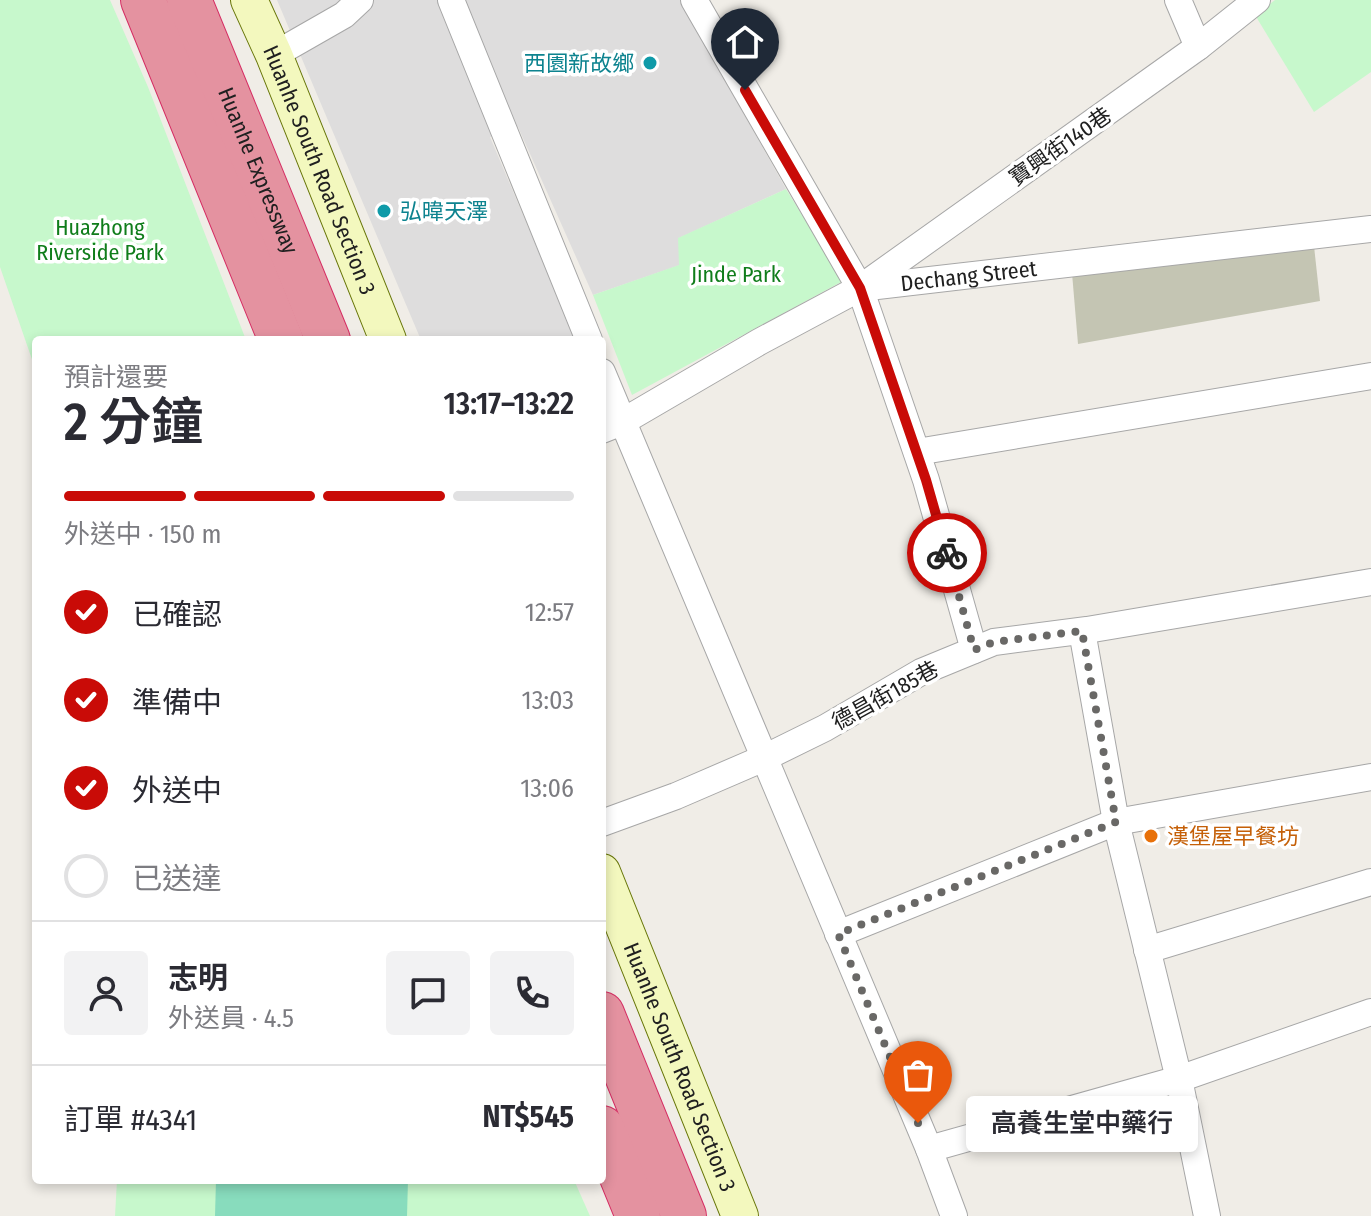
<!DOCTYPE html>
<html lang="zh-TW">
<meta charset="utf-8">
<style>
body{margin:0;font-family:"Fira Sans Condensed","Noto Sans TC",sans-serif;background:#f2f2f3;color:#2b2b33;height:100vh;display:flex;flex-direction:column;font-size:30px;white-space:nowrap}
*{box-sizing:border-box;margin:0}
p{font-size:26px;color:#7c7c81}
.icon{flex:none;width:44px;height:44px;fill:none;stroke:currentColor;stroke-width:2;stroke-linecap:round;stroke-linejoin:round}
.map{position:relative;flex:1;overflow:hidden}
.side{position:absolute;left:32px;top:336px;width:574px;height:848px;display:flex;flex-direction:column;background:#fff;border-radius:8px;box-shadow:0 4px 12px #0003}
.side>*{flex:none}
.pin{position:absolute;display:grid;place-items:center;width:68px;height:68px;color:#fff;margin:-82px -34px;border-radius:50% 50% 50% 0;rotate:-45deg;box-shadow:0 0 8px #0007}
.pin .icon{rotate:45deg}
.courier{position:absolute;display:grid;place-items:center;width:80px;height:80px;margin:-40px;border:6px solid #c90b07;border-radius:50%;background:#fff;color:#222;box-shadow:0 2px 10px #0007}
.bubble{position:absolute;height:56px;border-radius:8px;background:#fff;box-shadow:0 4px 12px #0003;font-size:26px;font-weight:600;line-height:56px;text-align:center}
.overview em{font-style:normal;font-weight:600}
.overview div{display:flex;flex-direction:column-reverse}
.overview{display:flex;align-items:center;justify-content:space-between;height:136px;padding:0 32px}
h1{font-size:52px;font-weight:600;line-height:60px}
.bar{display:grid;grid-template-columns:repeat(4,1fr);gap:12px 8px;align-content:center;height:96px;padding:0 32px}
.bar i{height:10px;border-radius:6px;background:#e1e1e2}
.bar .on{background:#c90b07}
.bar p{grid-column:span 4}
.line{display:flex;align-items:center;gap:20px;padding:0 32px;border-top:2px solid #e1e1e2}
.line div{flex:1}
.round{display:grid;place-items:center;flex:none;width:84px;height:84px;border-radius:8px;background:#f2f2f3}
ol{padding:0 32px;list-style:none}
li{display:flex;align-items:center;gap:24px;height:88px}
li p{margin-inline-start:auto}
li .icon{padding:8px;border-radius:50%;background:#c90b07;color:#fff;stroke-width:4}
li:last-child{color:#7c7c81}
li i{width:44px;height:44px;border:4px solid #e1e1e2;border-radius:50%}
.map>svg:first-child{display:block}
</style>
<div class="map">
<svg width="1371" height="1216" viewBox="0 0 1371 1216">
<rect width="100%" height="100%" fill="#f0ede7"/>
<polygon fill="#dedddd" points="277,0 680,0 786,189 679,238 680,265 593,295 518,127 490,137 576,340 421,340"/>
<polygon fill="#c4c5b3" points="1314,246 1320,301 1078,344 1072,273"/>
<g fill="#c7f8cc">
<polygon points="0,0 110,0 148,87 246,340 36,340 36,371 0,267"/>
<polygon points="1275,0 1371,0 1371,72 1314,112 1255,15"/>
<polygon points="786,189 843,281 632,395 593,295 679,265 678,238"/>
<polygon points="117,1180 574,1180 590,1216 115,1216"/>
</g>
<polygon fill="#88dcbd" points="216,1180 408,1180 407,1216 215,1216"/>
<g fill="none" stroke-linecap="round" stroke-linejoin="round">
<defs>
<g id="street">
<polyline points="451,0 589,340"/>
<polyline points="694,0 860,288 926,480 974,650"/>
<polyline points="1178,0 1198,47"/>
<polyline points="274,55 344,15 360,0"/>
<polyline points="863,286 1198,47 1257,0"/>
<polyline points="602,372 929,1149 954,1216"/>
<path id="s1" d="M602 430 622 422 759 342 860 288 1371 229"/>
<polyline points="917,452 1371,376"/>
<polyline points="1082,631 1116,822 1179,1079 1207,1216"/>
<polyline points="602,823 676,796 764,758 825,728 921,672 994,642 1087,630 1371,582"/>
<polyline points="838,934 1116,822 1371,777"/>
<polyline points="1147,950 1371,882"/>
<polyline points="929,1149 1179,1079 1371,1012"/>
</g>
<g id="secondary">
<path id="s2" d="M249 0 274 55 388 340"/>
<path id="s3" d="M602 872 740 1216"/>
</g>
<g id="highway">
<polyline points="143,0 281,340"/>
<path id="s4" d="M189 0 328 340"/>
<polyline points="602,1014 684,1216"/>
<polyline points="602,1128 638,1216"/>
</g>
</defs>
<use href="#street" stroke="#a7a7a7" stroke-width="28"/>
<use href="#secondary" stroke="#687609" stroke-width="38"/>
<use href="#highway" stroke="#d52d63" stroke-width="46"/>
<use href="#street" stroke="#fff" stroke-width="26"/>
<use href="#secondary" stroke="#f3f8be" stroke-width="36"/>
<use href="#highway" stroke="#e492a0" stroke-width="44"/>
</g>
<g fill="none" stroke-linecap="round" stroke-linejoin="round">
<polyline stroke="#696866" stroke-width="8" stroke-dasharray="0 14.4" points="918,1123 838,934 1116,822 1082,631 994,642 974,650 947,553"/>
<polyline stroke="#c90b07" stroke-width="10" points="745,90 860,288 926,480 947,553"/>
</g>
<g fill="#0f9aa8" stroke="#fff" stroke-width="3">
<circle cx="650" cy="63" r="8"/>
<circle cx="384" cy="211" r="8"/>
</g>
<circle fill="#e8710a" stroke="#fff" stroke-width="3" cx="1151" cy="836" r="8"/>
<g text-anchor="middle" stroke-width="7" stroke-linejoin="round" paint-order="stroke">
<g font-size="22" fill="#0d838f" stroke="#fff" text-anchor="end">
<text x="634" y="71">西園新故鄉</text>
<text x="400" y="219" text-anchor="start">弘暐天澤</text>
</g>
<g font-size="22" fill="#202020" stroke="#fff">
<text transform="translate(1060 146) rotate(-35)" y="8">寶興街140巷</text>
<text dy="8" stroke="none"><textPath href="#s4" startOffset="184">Huanhe Expressway</textPath></text>
<text dy="8" stroke="none"><textPath href="#s2" startOffset="184">Huanhe South Road Section 3</textPath></text>
<text dy="8" stroke="none"><textPath href="#s1" startOffset="404">Dechang Street</textPath></text>
<text transform="translate(885 695) rotate(-29)" y="8">德昌街185巷</text>
<text dy="8" stroke="none"><textPath href="#s3" startOffset="210">Huanhe South Road Section 3</textPath></text>
</g>
<g font-size="22" fill="#107d1b" stroke="#fff">
<text x="100" y="235">Huazhong<tspan x="100" dy="25">Riverside Park</tspan></text>
<text x="736" y="282">Jinde Park</text>
</g>
<g font-size="22" fill="#c56008" stroke="#fff" text-anchor="start">
<text x="1167" y="844">漢堡屋早餐坊</text>
</g>
</g>
</svg>
<div class="pin" style="left:918px;top:1123px;background:#ea580c"><svg class="icon" aria-label="bag" viewBox="0 0 24 24"><path d="M5 8h14l-1 12H6zM9 8a3 3 0 0 1 6 0"/></svg></div>
<div class="pin" style="left:745px;top:90px;background:#1f2937"><svg class="icon" aria-label="home" viewBox="0 0 24 24"><path d="M3 11l9-7 9 7M6 9v11h12V9"/></svg></div>
<div class="courier" style="left:947px;top:553px"><svg class="icon" aria-label="bike" viewBox="0 0 24 24"><circle cx="6" cy="16" r="4"/><circle cx="18" cy="16" r="4"/><path d="M6 16l4-8h5l3 8M10 8l3 8H6M13 5h3"/></svg></div>
<div class="bubble" style="left:966px;top:1096px;width:232px">高養生堂中藥行</div>
<section class="side">
<div class="overview"><div><h1>2 分鐘</h1><p>預計還要</p></div><em>13:17–13:22</em></div>
<div class="bar"><i class="on"></i><i class="on"></i><i class="on"></i><i></i><p>外送中 · 150 m</p></div>
<ol>
<li><svg class="icon" aria-label="check" viewBox="0 0 24 24"><path d="M5 12l5 5 9-10"/></svg>已確認<p>12:57</p></li>
<li><svg class="icon" aria-label="check" viewBox="0 0 24 24"><path d="M5 12l5 5 9-10"/></svg>準備中<p>13:03</p></li>
<li><svg class="icon" aria-label="check" viewBox="0 0 24 24"><path d="M5 12l5 5 9-10"/></svg>外送中<p>13:06</p></li>
<li><i></i>已送達</li>
</ol>
<div class="line" style="height:144px"><a class="round"><svg class="icon" aria-label="person" viewBox="0 0 24 24"><circle cx="12" cy="8" r="4"/><path d="M4 21q1-7 8-7t8 7"/></svg></a><div><b>志明</b><p>外送員 · 4.5</p></div><a class="round"><svg class="icon" aria-label="chat" viewBox="0 0 24 24"><path d="M4 5h16v11H9l-5 4z"/></svg></a><a class="round"><svg class="icon" aria-label="phone" viewBox="0 0 24 24"><path d="M5 4h4l2 5-3 2q2 4 5 5l2-3 5 2v4C11 20 4 13 5 4z"/></svg></a></div>
<div class="line" style="height:104px"><div>訂單 #4341</div><b>NT$545</b></div>
</section>
</div>
